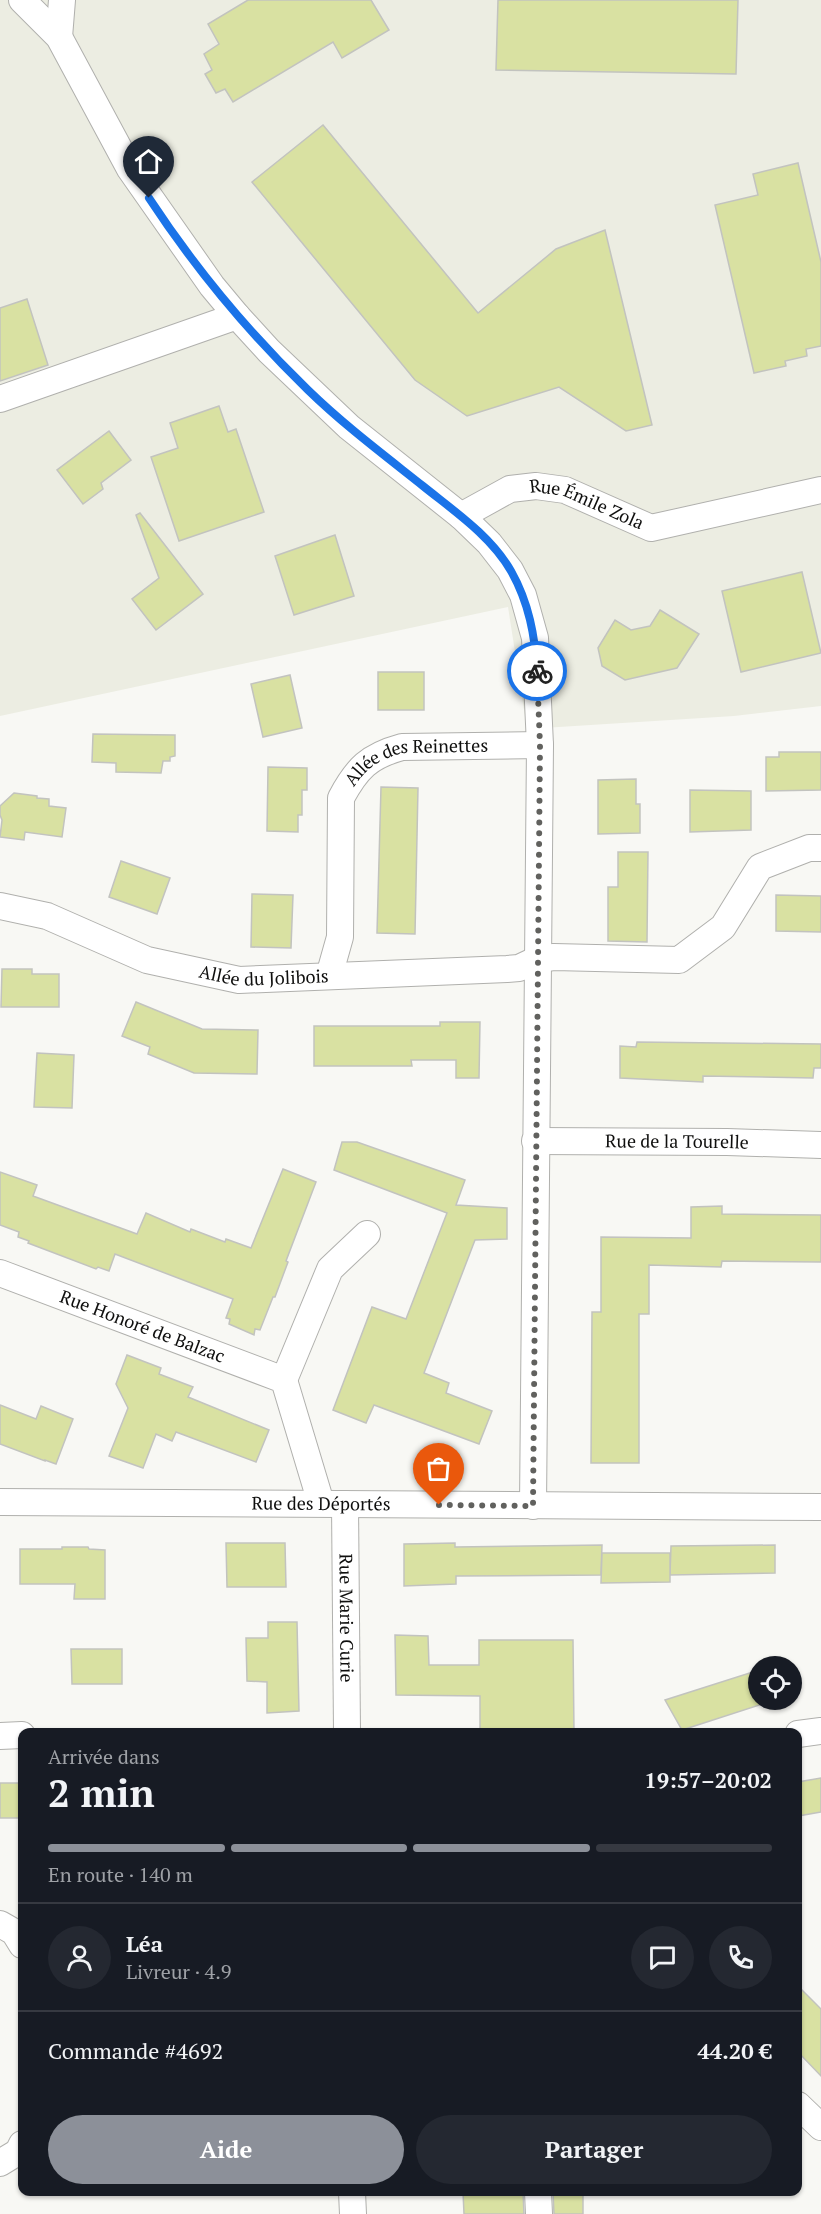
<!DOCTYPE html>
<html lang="fr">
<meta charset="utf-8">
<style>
body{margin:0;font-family:"PT Serif",serif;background:#242831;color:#f1f3f6;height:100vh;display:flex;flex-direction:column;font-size:22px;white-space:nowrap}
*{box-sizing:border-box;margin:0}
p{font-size:20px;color:#9ea1a6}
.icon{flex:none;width:33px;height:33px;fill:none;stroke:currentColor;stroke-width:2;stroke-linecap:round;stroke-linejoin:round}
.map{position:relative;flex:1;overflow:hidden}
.drawer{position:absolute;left:18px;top:1728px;width:784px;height:468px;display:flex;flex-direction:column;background:#171b24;border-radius:12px;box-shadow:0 2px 4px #0004}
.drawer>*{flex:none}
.controls{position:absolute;left:748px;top:1656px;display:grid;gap:12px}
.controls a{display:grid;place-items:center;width:54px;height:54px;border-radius:50%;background:#171b24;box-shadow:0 2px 4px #0004;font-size:30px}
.pin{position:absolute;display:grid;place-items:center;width:51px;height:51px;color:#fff;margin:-62px -26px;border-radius:50% 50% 50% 0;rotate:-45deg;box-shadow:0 0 6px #0007}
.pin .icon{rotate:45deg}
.courier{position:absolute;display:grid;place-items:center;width:60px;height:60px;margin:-30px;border:4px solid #1a73e8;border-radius:50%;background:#fff;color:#222;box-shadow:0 2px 8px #0007}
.overview em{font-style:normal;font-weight:800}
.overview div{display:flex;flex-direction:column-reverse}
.overview{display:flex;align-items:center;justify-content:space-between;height:102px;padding:0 30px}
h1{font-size:39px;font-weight:800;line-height:45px}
.bar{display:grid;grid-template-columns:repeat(4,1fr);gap:9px 6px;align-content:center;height:72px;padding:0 30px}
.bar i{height:8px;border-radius:4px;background:#363941}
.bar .active{background:#8c9099}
.bar p{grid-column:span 4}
.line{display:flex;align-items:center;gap:15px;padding:0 30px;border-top:2px solid #363941}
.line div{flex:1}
.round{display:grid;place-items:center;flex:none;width:63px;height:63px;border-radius:32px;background:#242831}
.primary-button{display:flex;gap:12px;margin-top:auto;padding:12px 30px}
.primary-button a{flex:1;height:69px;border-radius:36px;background:#8c9099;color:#fff;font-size:24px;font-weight:800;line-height:69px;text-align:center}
.primary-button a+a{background:#242831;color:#f1f3f6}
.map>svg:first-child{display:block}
</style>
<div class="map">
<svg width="821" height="2214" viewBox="0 0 821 2214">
<rect width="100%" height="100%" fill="#f8f8f4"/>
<polygon fill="#ecede2" points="0,0 821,0 821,706 734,716 527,729 508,607 0,716"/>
<g fill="#d9e1a2" stroke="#c2c3bf" stroke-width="1.5">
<polygon points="248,0 371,0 389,30 342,58 333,42 233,102 225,89 216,93 205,74 212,70 204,54 219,44 208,24"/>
<polygon points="498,0 738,0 736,74 496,70"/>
<polygon points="323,125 478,313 556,249 605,230 652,425 626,431 559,387 467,416 415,380 252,182"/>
<polygon points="798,163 821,262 821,346 806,349 807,356 785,361 786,366 754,373 715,205 758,195 753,174"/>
<polygon points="27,299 48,365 0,381 0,308"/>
<polygon points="219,406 228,432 236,429 264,512 179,541 151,457 178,448 170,423"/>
<polygon points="109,431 131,460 101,483 103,489 83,504 57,470"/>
<polygon points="140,513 203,594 156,630 132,599 159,578 136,515"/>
<polygon points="335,535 354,596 294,615 275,556"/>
<polygon points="802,572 821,653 741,672 722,591"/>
<polygon points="660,610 699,634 677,668 625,680 602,666 598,648 615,620 631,630 650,626"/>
<rect x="378" y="672" width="46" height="38"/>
<polygon points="290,675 302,728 263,737 251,684"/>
<polygon points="93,734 175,735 175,756 170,757 170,761 163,761 161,773 116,772 116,763 92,762"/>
<polygon points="779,752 821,752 821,790 766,791 766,757 779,757"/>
<polygon points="268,767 307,768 307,790 302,790 302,815 298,815 298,832 267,831"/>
<polygon points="636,779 636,804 640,804 640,833 598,834 598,780"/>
<polygon points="381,787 418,788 415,934 377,933"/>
<polygon points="690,790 751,791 751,830 690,832"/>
<polygon points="14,793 37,796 37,798 49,799 49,806 66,808 62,837 25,832 24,840 0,837 2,820 0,815 0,806"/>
<polygon points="618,852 648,852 647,942 608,941 608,887 618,887"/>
<polygon points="121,861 170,878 157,914 109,897"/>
<polygon points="252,894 293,895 291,948 251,947"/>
<polygon points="776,895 821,896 821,932 776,931"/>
<polygon points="2,969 32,969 32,974 59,974 59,1007 1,1007"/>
<polygon points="136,1002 202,1029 258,1030 257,1074 194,1073 148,1054 150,1047 122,1036"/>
<polygon points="440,1022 480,1022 479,1078 456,1078 456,1060 411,1060 412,1066 314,1066 314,1026 440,1026"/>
<polygon points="637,1042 821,1044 821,1068 814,1068 813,1078 703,1076 703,1082 620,1078 620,1046 636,1047"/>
<polygon points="37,1053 74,1055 72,1108 34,1107"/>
<polygon points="342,1142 357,1142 465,1180 456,1205 507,1208 507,1239 475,1240 424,1373 449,1383 446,1393 492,1411 479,1444 374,1405 366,1423 333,1410 372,1307 406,1319 447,1213 334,1170"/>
<polygon points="283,1169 316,1182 286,1261 288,1262 275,1297 273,1297 260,1330 255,1329 254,1335 229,1324 230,1319 226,1318 233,1299 115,1254 109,1271 98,1267 96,1269 28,1243 29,1241 18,1237 19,1232 0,1225 0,1172 37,1185 33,1196 137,1234 146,1213 190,1232 191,1229 225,1242 226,1239 251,1248"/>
<polygon points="722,1206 722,1214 821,1215 821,1262 722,1261 721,1267 649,1265 649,1314 639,1314 639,1463 591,1463 592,1312 601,1312 601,1237 691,1238 691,1207"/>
<polygon points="127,1355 161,1368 159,1374 193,1387 188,1397 269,1430 256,1462 176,1432 172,1441 156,1434 143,1468 109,1456 128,1408 116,1384"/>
<polygon points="0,1405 36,1419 41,1406 73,1419 56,1464 45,1460 45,1461 0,1444"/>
<polygon points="226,1543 285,1543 286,1587 227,1587"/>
<polygon points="455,1543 455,1547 602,1545 601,1575 456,1576 456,1584 404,1586 404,1544"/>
<polygon points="775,1545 775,1573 670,1575 671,1546"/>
<polygon points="62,1547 88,1547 89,1549 105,1550 105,1599 74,1599 75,1584 20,1584 20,1549 62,1549"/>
<polygon points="602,1553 670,1553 670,1582 601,1583"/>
<polygon points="268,1622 297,1622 299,1711 267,1713 267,1682 247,1681 246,1638 268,1638"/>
<polygon points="395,1635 428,1636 429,1665 479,1665 479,1640 573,1640 574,1732 480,1732 480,1696 396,1695"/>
<polygon points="71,1649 122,1649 122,1684 72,1684"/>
<polygon points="759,1670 759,1700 775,1700 682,1730 665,1700"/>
<polygon points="821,1778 821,1812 798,1816 798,1782"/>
<rect x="0" y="1783" width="22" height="35"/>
<polygon points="798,1986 821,2009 821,2076 798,2052"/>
<polygon points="463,2192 523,2192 524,2214 464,2214"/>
<polygon points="553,2192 583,2192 583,2214 554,2214"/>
</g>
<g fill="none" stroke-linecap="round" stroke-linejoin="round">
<defs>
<g id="street">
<polyline points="22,0 59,37 130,169 212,286 237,316 269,351 349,427 461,516 489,543 510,570 523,595 535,638 540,745 533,1506"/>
<polyline points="59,37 62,0"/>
<polyline points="0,399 237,316"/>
<path id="s1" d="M461 516 510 489 536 486 565 490 651 528 821 490"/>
<path id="s2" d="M0 906 47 916 147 960 239 980 507 969 519 968 538 959 554 957 679 960 723 927 760 867 809 848H821"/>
<path id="s3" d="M329 976 340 937 341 798C357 768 369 756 402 747L540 745"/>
<path id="s4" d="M535 1141 727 1142 821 1145"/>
<path id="s5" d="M0 1273 284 1380 321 1503"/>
<polyline points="284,1380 330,1269 367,1234"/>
<path id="s6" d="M0 1502 821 1507"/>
<path id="s7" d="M345 1504 347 1732"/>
<polyline points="798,1734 821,1731"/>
<polyline points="0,1736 22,1735"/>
<polyline points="0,1924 14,1932 22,1945"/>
<polyline points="798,2105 821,2127"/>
<polyline points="0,2163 18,2152 22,2144"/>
<polyline points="352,2192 353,2214"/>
<polyline points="538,2192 539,2214"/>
</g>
</defs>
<use href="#street" stroke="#b0b0ad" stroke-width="28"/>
<use href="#street" stroke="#fff" stroke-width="26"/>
</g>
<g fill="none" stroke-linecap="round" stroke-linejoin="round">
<polyline stroke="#61615e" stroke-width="6" stroke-dasharray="0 10.8" points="439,1505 533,1506 540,745 537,671"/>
<path stroke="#1a73e8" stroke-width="8" d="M149 198C195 268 248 332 308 390 344 425 384 455 423 486 454 511 491 536 511 571 529 603 535 636 537 671"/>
</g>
<g text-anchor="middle" stroke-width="6" stroke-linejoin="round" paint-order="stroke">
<g font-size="18" fill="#0f0f0e" stroke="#f8f8f4">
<text dy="6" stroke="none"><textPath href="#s1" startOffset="136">Rue Émile Zola</textPath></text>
<text dy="6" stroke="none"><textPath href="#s3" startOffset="272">Allée des Reinettes</textPath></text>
<text dy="6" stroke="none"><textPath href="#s2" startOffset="276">Allée du Jolibois</textPath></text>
<text dy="6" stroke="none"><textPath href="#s4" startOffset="142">Rue de la Tourelle</textPath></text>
<text dy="6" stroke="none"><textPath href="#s5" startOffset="152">Rue Honoré de Balzac</textPath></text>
<text dy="6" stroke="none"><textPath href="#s6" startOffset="321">Rue des Déportés</textPath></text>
<text dy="6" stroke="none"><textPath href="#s7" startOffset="114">Rue Marie Curie</textPath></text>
</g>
</g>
</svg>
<div class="controls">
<a><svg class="icon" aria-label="locate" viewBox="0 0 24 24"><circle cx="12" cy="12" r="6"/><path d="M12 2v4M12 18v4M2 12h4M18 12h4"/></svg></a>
</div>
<div class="pin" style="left:439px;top:1505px;background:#ea580c"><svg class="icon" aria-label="bag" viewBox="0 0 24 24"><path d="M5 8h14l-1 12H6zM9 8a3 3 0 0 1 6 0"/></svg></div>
<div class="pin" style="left:149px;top:198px;background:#1f2937"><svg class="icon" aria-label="home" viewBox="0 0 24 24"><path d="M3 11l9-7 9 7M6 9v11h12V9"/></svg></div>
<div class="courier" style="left:537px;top:671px"><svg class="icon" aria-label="bike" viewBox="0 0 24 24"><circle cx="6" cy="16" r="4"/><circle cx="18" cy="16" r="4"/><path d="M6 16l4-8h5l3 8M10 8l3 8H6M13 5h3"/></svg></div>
<section class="drawer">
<div class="overview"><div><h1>2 min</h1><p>Arrivée dans</p></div><em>19:57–20:02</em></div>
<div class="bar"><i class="active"></i><i class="active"></i><i class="active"></i><i></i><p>En route · 140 m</p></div>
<div class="line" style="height:108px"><a class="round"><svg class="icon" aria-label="person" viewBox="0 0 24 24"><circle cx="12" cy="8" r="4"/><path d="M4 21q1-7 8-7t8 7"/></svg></a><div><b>Léa</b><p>Livreur · 4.9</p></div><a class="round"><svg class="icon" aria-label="chat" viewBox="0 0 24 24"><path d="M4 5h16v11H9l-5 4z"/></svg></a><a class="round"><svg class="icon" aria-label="phone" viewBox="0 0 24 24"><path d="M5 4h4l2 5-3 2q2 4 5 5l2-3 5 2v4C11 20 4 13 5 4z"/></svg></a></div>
<div class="line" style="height:78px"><div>Commande #4692</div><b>44.20 €</b></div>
<div class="primary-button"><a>Aide</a><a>Partager</a></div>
</section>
</div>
